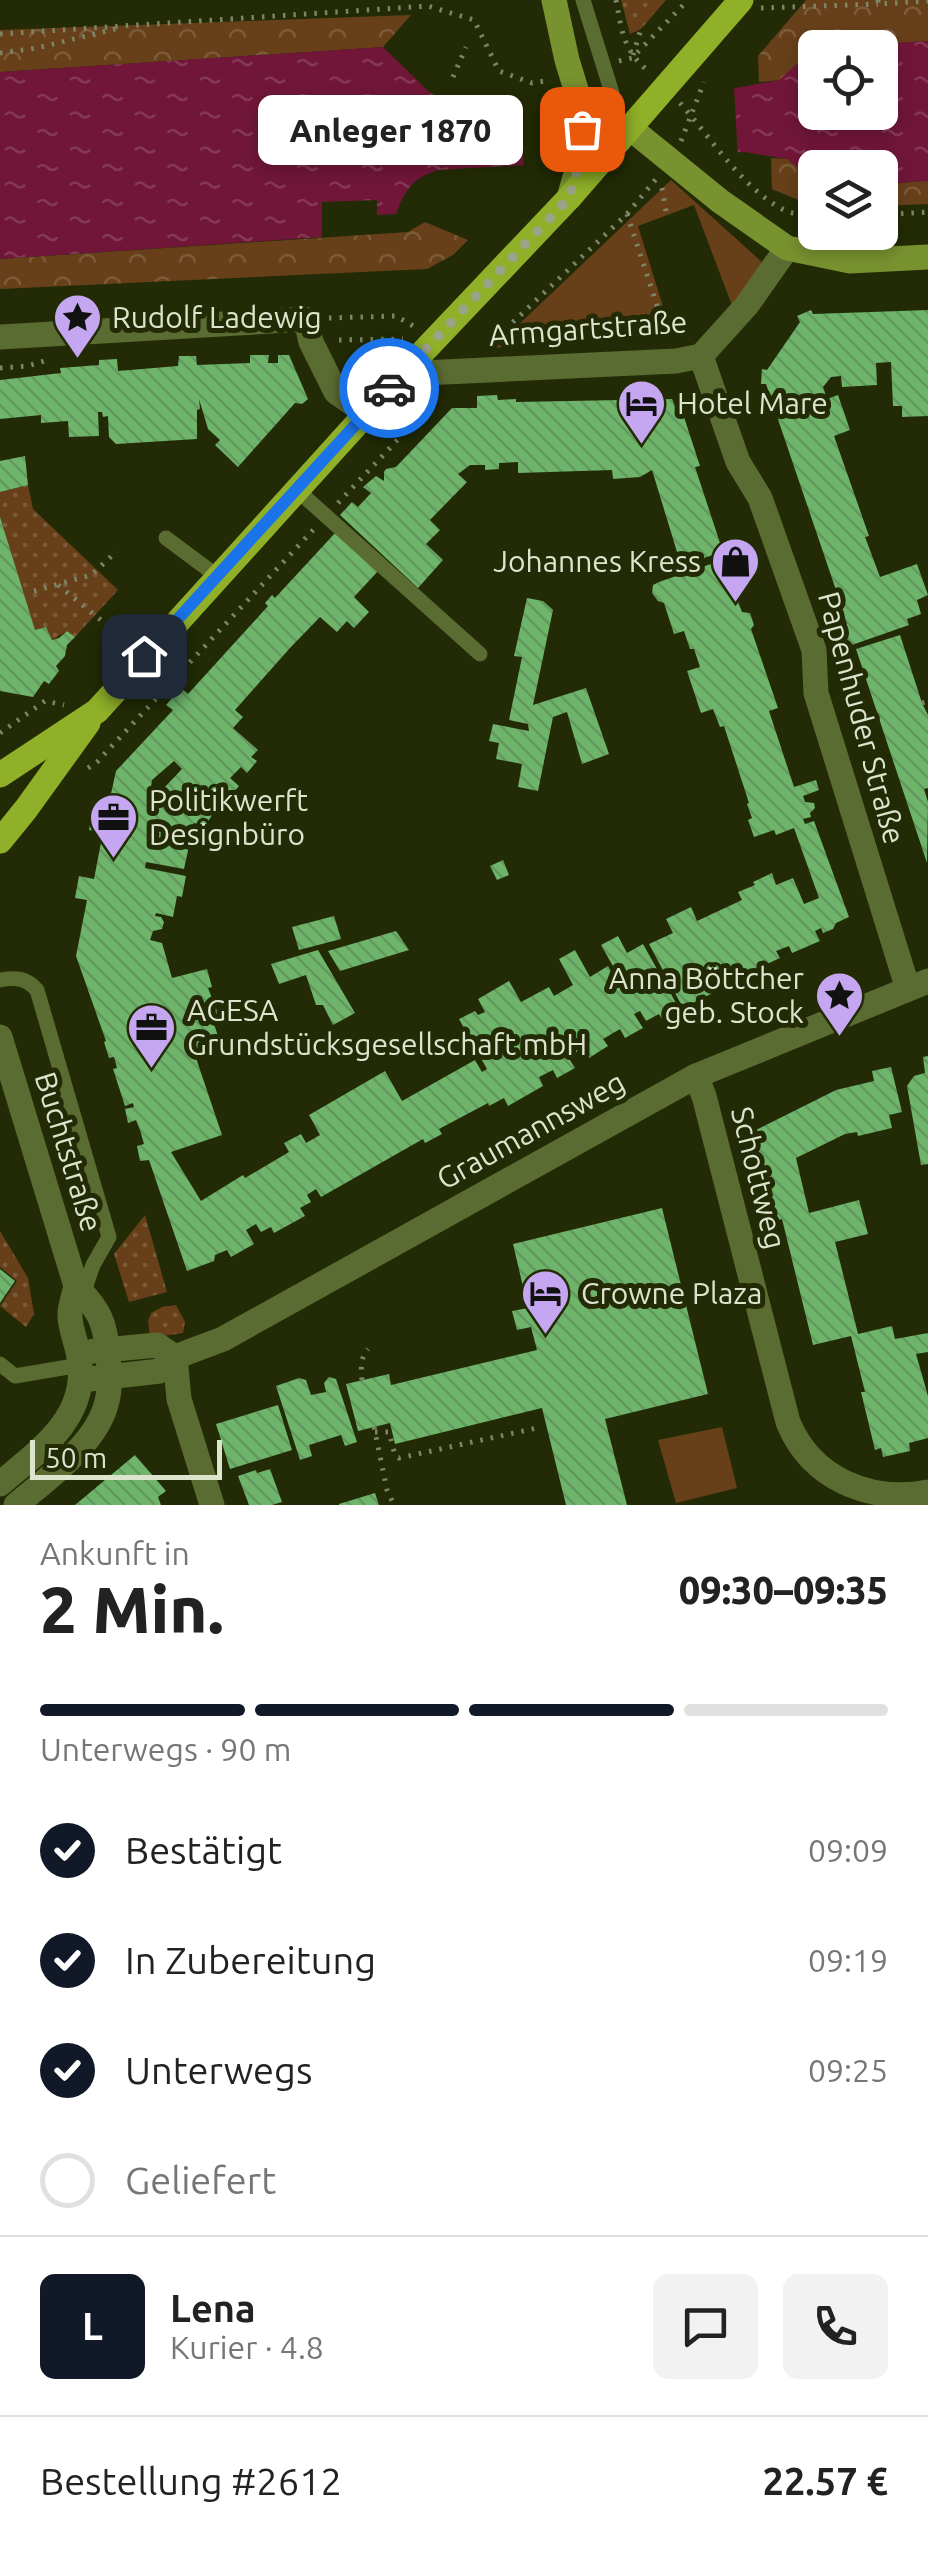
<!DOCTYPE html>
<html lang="de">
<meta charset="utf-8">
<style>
body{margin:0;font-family:Ubuntu,sans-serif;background:#f2f2f2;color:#222;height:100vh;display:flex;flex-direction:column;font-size:38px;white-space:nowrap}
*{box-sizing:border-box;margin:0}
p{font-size:32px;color:#767676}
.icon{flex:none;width:55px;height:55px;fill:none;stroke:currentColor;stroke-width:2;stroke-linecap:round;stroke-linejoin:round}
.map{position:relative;height:1505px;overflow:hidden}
.sheet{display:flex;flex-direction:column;background:#fff;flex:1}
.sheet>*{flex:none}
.buttons{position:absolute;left:798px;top:30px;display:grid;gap:20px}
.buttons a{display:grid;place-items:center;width:100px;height:100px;border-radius:15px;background:#fff;box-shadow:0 5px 15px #0003;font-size:50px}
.scale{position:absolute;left:30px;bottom:25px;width:192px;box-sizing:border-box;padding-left:10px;border:5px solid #dce4ce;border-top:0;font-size:28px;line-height:35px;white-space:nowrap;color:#dce4ce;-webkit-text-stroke:8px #222b05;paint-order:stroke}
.pin{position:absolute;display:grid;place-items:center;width:85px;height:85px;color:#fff;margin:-42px;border-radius:20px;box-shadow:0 5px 15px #0006}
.courier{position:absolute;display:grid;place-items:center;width:100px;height:100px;margin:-50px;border:8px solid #1a73e8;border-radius:50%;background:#fff;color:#222;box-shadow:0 2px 12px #0007}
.bubble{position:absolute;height:70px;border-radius:15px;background:#fff;box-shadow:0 5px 15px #0003;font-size:32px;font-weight:800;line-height:70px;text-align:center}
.head em{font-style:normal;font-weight:800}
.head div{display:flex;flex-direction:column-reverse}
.head{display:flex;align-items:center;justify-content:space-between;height:170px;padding:0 40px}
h1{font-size:65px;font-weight:800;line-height:75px}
.bar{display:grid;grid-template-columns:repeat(4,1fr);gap:15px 10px;align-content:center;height:120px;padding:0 40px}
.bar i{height:12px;border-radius:8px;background:#e0e0e0}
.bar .selected{background:#111827}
.bar p{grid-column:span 4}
.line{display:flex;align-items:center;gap:25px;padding:0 40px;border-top:2px solid #e0e0e0}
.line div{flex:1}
.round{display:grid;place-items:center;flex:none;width:105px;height:105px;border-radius:15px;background:#f2f2f2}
ol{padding:0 40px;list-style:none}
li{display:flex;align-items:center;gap:30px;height:110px}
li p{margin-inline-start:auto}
li .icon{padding:10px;border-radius:50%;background:#111827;color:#fff;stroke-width:4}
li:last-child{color:#767676}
li i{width:55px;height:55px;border:5px solid #e0e0e0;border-radius:50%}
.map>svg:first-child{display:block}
</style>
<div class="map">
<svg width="928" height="1505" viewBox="0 0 928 1505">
<defs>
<pattern id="grass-dots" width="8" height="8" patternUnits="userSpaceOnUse" patternTransform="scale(2.5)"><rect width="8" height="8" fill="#67401a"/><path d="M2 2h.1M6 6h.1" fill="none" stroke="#7c5b3a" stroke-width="1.8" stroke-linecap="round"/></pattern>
<pattern id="forest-crowns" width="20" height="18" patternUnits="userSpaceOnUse" patternTransform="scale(2.5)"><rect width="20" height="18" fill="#67401a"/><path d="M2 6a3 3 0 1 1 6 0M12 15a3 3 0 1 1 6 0" fill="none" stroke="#7c5b3a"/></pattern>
<pattern id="water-ripples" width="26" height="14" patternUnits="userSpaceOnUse" patternTransform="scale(2.5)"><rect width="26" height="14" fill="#711639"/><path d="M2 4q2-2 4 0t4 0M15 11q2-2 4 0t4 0" fill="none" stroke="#853854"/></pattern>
<pattern id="building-back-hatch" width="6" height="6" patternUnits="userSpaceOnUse" patternTransform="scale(2.5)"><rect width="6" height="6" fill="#6eb46a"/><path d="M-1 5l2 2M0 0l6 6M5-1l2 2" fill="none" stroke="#63985f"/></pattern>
</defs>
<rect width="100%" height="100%" fill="#222b05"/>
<g fill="url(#grass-dots)">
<polygon points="621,0 666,0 641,29 630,34"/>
<polygon points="28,485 33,509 118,590 75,637 67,631 52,640 46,627 35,630 0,523 0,492"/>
<polygon points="145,1215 167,1292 129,1302 114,1254"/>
<polygon points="0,1231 28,1278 34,1314 26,1327 0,1306 17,1281 0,1267"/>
<polygon points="176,1305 185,1322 183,1333 150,1338 148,1321 151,1313 162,1307"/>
</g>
<g fill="url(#forest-crowns)">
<polygon points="806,0 928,0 928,41 815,48 780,80 759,82 758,56"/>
<polygon points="411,15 383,47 0,72 0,30"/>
<polygon points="771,158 787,159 815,181 815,207 772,189"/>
<polygon points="928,181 928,204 880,206 880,184"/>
<polygon points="425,222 468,240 453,255 427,269 0,289 0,259 408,232"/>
</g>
<g fill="#67401a">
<polygon points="671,180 763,263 733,308 694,205 638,226 670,329 648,334 494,348"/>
<polygon points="722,1427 737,1488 676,1503 658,1440"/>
</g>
<path fill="url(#water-ripples)" d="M928 41V181L880 184V168H815V181L787 159 744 152 438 170C412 179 406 188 396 214L377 215V200L322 202V237L0 259V72L383 47 428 91 445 102 517 104 736 88 779 80 815 48V112H880V48L820 47Z"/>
<polygon fill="#222b05" points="734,87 738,158 524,170 520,99"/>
<g fill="url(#building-back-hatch)" fill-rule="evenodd">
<polygon points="811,310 813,314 928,310 928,416 902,417 902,406 893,406 891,362 876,363 877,385 842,387 841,376 831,377 823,387 827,399 838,395 850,430 834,436 869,536 865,537 880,577 917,564 928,595 917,600 921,614 907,619 909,625 849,646 842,626 847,624 842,610 838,611 833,597 838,596 766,384 761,384 762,369 767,370 800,322 797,316"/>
<polygon points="250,355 269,355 268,363 278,363 278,355 289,355 308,399 302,404 295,403 238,467 215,445 220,440 208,429 199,399 200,409 197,410 197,439 116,444 109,437 108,416 103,417 102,412 98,412 99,436 69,437 68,421 41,423 41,415 0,419 0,380 61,373 60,368 99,365 99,360 117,359 118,371 178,366 179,356 196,356 197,365 250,363"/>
<polygon points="497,395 498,400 516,399 516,402 672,399 680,418 684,417 700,466 695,467 723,552 681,565 652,470 640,477 613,479 612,470 518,473 518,462 499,463 499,469 485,470 485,465 470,465 458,474 467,482 430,520 440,530 426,544 443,560 418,588 340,515 352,502 358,507 371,493 363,487 376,476 384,481 384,472 386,469 396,467 452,408 477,408 477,396"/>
<polygon points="25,456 28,485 0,492 0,461"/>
<polygon points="0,517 35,630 46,627 52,640 59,638 67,631 75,637 67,645 65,656 56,666 59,671 49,684 44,681 33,697 0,691"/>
<path d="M336 532 379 570 354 597 369 612 354 628 347 621 337 632 320 617 290 648 235 710 243 717 233 728 258 750 251 757 257 761 247 773 241 767 230 778 239 786 226 801 217 792 203 807 212 815 206 825 194 823 184 869 146 862 145 868 186 876 182 897 177 896 173 917 156 913 155 916 161 917 164 922 162 929 153 931 150 940 162 943 172 978 207 969 212 987 208 988 221 1021 214 1024 222 1048 196 1058 222 1135 171 1152 201 1201 243 1175 245 1178 289 1152 284 1143 301 1134 306 1143 320 1135 309 1115 385 1071 402 1101 475 1060 482 1072 487 1069 459 1019 475 1011 478 1015 485 1012 478 999 509 981 521 1002 549 987 554 996 573 985 559 959 575 950 590 977 608 966 618 984 622 982 601 945 618 936 627 953 643 944 681 1012 663 1021 659 1014 646 1021 640 1011 634 1014 643 1028 625 1038 620 1029 603 1039 608 1046 589 1058 584 1048 568 1057 575 1068 557 1078 553 1070 539 1077 543 1086 508 1106 504 1098 489 1106 488 1103 439 1129 442 1134 425 1143 423 1139 321 1197 316 1189 307 1195 311 1202 300 1208 305 1216 274 1233 271 1227 261 1232 256 1224 246 1230 254 1244 231 1257 227 1250 215 1255 214 1261 187 1271 149 1160 140 1161 137 1146 144 1144 140 1130 136 1120 128 1123 125 1109 134 1107 133 1103 125 1106 113 1069 117 1068 114 1057 109 1058 104 1042 106 1041 76 956 87 900 75 898 79 876 94 879 103 832 89 830 93 809 107 812 116 771 173 710 166 705 181 688 188 694 268 606 265 603 272 595 275 598ZM174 761 182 769 163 789 151 788 152 780Z"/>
<polygon points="731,557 737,574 731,578 735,594 742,612 750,613 754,625 751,629 778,708 769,711 794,787 816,780 819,790 803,796 805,802 814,803 815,808 810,813 811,817 803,819 805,824 814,821 849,917 836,923 833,929 823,933 821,928 815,931 820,941 792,953 789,946 776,951 780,958 737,978 733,970 732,974 722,978 716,969 704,975 713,993 683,1008 649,944 673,933 666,919 691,907 697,921 742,900 738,892 755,885 753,882 772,873 776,885 793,878 804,904 819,898 794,828 776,835 774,830 754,837 748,820 752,818 747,804 749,803 724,726 720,727 713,709 701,713 687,671 700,667 694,649 690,649 684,631 674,634 664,603 658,601 652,593 653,585 659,582"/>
<polygon points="527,598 543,601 553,610 533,705 586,688 609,754 582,764 567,712 553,717 538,791 518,787 522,764 496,759 499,743 489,741 493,724 529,731 528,724 509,720 522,657 514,656"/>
<polygon points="900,635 922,703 928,715 928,788 924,789 928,802 927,863 856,649"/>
<polygon points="503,860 509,875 497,880 490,866"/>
<polygon points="334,916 341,939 299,950 292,927"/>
<polygon points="396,931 409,950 340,971 328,951"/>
<polygon points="318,950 355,1013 333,1025 323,1005 316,1005 306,975 279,984 271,964"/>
<polygon points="928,1056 928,1164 921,1165 907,1086 914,1076 925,1073 923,1057"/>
<polygon points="891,1067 902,1112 889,1115 892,1128 858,1136 857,1132 845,1134 796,1158 809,1213 859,1200 868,1234 835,1242 858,1334 892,1326 895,1339 928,1333 928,1352 916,1354 928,1396 928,1438 909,1443 910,1451 883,1457 881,1448 875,1450 861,1392 865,1392 851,1336 813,1345 782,1219 773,1222 762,1175 745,1141 746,1135 836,1090 874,1081 872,1071"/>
<polygon points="662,1208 708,1394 605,1419 627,1505 566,1505 542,1408 395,1444 390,1423 358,1431 346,1384 389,1374 391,1385 537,1350 531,1327 517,1330 512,1311 528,1308 513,1244"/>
<polygon points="0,1269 15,1281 0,1303"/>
<polygon points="329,1377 336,1379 357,1442 345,1446 341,1435 309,1445 312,1456 300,1460 276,1386 299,1378 306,1380 311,1395 326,1392 324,1383"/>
<polygon points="278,1405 292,1450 230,1469 216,1424"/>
<polygon points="135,1455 166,1491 158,1497 161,1505 75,1505"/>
<polygon points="270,1469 282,1502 272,1505 249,1505 238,1476 256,1470 257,1473"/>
<polygon points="375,1493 379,1505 339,1505 339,1504"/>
</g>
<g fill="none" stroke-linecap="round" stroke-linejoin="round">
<g stroke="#7d8567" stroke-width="5" stroke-dasharray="2.5 8" stroke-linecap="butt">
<path d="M616 0C622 31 623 50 648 71"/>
<polyline points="878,0 878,4 928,1"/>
<polyline points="761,8 878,4"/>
<polyline points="0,34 428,6 474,20 499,71 532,83 551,80"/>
<polyline points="0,53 37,48 119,28"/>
<polyline points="633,55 641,29"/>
<polyline points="619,61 632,58 688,0"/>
<polyline points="453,77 466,47"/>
<path d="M680 103C711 138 743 189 784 210 793 215 805 214 815 216"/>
<polyline points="681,141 704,82"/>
<polyline points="662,188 667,217"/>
<polyline points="627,214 668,339"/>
<polyline points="880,215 928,212"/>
<polyline points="329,318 396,316 415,327"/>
<polyline points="339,340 403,339"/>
<polyline points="490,344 627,214 656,179"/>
<polyline points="0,368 28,366 44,361"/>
<polyline points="338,503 437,398"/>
<polyline points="58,585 129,643"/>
<polyline points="34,591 91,575 117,551"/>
<polyline points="922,703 928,701"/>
<polyline points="853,728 878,718"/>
<polyline points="0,733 45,701 64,705"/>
<polyline points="88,768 97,762 314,529"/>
<path d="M362 1380C361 1368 360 1359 368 1349"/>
<polyline points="374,1427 387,1490 394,1505"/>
<polyline points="375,1432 389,1432 395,1455 399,1458 537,1428"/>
</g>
<g stroke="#5b6c32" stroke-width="15">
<polyline points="583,160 603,126 612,93 583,0"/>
<polyline points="296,489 480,654"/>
<polyline points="166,538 217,576"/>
<path d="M0 980C16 977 26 978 37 990L109 1237 93 1265 83 1294"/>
<polyline points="0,1364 15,1376 80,1365"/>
</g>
<g stroke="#5b6c32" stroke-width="25">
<polyline points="0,337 306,319 311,342 336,392 366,413"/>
<polyline points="701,356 738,462 760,498 814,650 816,693 908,989"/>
<polyline points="402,374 676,361 701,356 747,305 787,248"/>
<path d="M0 1037 76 1286C99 1310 105 1321 108 1354 109 1370 111 1386 107 1401 98 1443 48 1478 16 1505"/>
<path d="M696 1076 704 1096 788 1422C811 1479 870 1503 928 1492"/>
<polyline points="94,1351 157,1345 175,1357"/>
<polyline points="175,1357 179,1399 212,1505"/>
<polyline points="81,1380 160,1371 175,1357 223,1339 696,1076 928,981"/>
<path d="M0 1484C37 1452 86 1420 80 1364 79 1348 71 1333 70 1317 69 1308 74 1296 76 1286"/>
</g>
<g stroke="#799230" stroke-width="25">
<polyline points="554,0 567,60 578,96 581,129 578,167 569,198"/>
<polyline points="630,128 720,201 787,248 850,261 928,257"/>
</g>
<g stroke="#8fb028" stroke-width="25">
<polyline points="0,775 97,711 402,374 569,198 741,0"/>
<polyline points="0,841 26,809 88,723"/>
</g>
</g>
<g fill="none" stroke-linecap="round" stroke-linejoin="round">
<polyline stroke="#9ba388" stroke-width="10" stroke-dasharray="0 18" points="389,388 569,198 578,166 582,129"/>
<polyline stroke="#1a73e8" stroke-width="12" points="144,656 389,388"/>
</g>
<defs>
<symbol id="sight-pin" viewBox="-11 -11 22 30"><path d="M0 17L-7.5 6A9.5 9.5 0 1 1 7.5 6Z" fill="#c5a7f1" stroke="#222b05"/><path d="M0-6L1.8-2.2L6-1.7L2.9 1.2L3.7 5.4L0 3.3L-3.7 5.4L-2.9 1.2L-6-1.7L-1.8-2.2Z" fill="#111"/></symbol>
<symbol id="hotel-pin" viewBox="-11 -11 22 30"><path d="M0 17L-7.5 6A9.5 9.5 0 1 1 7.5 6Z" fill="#c5a7f1" stroke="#222b05"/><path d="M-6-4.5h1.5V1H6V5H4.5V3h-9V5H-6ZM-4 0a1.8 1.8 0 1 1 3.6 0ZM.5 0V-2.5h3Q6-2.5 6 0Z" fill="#111"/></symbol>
<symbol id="shop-pin" viewBox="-11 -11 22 30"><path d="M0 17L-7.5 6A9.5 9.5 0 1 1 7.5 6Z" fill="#c5a7f1" stroke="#222b05"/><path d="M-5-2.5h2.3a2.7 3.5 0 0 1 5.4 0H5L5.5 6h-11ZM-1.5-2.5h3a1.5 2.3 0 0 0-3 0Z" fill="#111"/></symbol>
<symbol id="office-pin" viewBox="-11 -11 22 30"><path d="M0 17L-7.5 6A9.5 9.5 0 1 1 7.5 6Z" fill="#c5a7f1" stroke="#222b05"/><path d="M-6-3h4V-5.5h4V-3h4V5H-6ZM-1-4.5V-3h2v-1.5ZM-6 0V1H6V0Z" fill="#111"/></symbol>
</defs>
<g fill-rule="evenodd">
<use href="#sight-pin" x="50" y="290" width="55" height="75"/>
<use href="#hotel-pin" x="614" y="376" width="55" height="75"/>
<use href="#shop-pin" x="708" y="534" width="55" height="75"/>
<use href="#office-pin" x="86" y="790" width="55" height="75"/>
<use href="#sight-pin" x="812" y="968" width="55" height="75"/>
<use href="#office-pin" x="124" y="1000" width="55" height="75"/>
<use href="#hotel-pin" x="518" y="1266" width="55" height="75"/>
</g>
<g text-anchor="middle" stroke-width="10" stroke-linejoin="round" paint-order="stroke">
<g font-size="30" fill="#dce4ce" stroke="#222b05" text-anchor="start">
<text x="112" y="328">Rudolf Ladewig</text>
<text x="677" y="414">Hotel Mare</text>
<text x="701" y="572" text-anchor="end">Johannes Kress</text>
<text x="149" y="811">Politikwerft<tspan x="149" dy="34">Designbüro</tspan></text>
<text x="804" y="989" text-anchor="end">Anna Böttcher<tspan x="804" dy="34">geb. Stock</tspan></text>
<text x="187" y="1021">AGESA<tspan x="187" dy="34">Grundstücksgesellschaft mbH</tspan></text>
<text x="581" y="1304">Crowne Plaza</text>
</g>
<g font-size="30" fill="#dce4ce" stroke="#222b05">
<text transform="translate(588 329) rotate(-4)" y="10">Armgartstraße</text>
<text transform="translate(861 718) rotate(75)" y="10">Papenhuder Straße</text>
<text transform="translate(531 1131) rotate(-29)" y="10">Graumannsweg</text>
<text transform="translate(68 1152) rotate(73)" y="10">Buchtstraße</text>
<text transform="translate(758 1178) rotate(76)" y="10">Schottweg</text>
</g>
</g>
</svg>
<div class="buttons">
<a><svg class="icon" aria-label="locate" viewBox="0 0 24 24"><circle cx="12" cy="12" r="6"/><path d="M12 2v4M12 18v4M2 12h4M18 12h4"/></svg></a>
<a><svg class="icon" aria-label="layers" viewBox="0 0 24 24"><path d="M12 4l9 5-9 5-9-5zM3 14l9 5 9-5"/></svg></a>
</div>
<div class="scale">50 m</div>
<div class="pin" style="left:582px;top:129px;background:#ea580c"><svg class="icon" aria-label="bag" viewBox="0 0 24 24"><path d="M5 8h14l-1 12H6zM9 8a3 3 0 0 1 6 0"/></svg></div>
<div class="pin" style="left:144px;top:656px;background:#1f2937"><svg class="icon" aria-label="home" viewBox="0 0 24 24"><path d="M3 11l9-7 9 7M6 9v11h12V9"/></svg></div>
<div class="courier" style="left:389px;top:388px"><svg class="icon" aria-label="car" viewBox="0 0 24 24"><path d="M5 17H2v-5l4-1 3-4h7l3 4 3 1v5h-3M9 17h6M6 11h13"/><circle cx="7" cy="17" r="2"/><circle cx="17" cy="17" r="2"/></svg></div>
<div class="bubble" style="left:258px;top:95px;width:265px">Anleger 1870</div>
</div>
<section class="sheet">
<div class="head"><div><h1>2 Min.</h1><p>Ankunft in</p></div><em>09:30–09:35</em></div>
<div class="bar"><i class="selected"></i><i class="selected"></i><i class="selected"></i><i></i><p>Unterwegs · 90 m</p></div>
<ol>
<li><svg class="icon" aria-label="check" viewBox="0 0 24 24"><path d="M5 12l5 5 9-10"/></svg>Bestätigt<p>09:09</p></li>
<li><svg class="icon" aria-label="check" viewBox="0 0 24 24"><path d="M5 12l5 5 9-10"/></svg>In Zubereitung<p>09:19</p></li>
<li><svg class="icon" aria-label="check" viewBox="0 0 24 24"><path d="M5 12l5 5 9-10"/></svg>Unterwegs<p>09:25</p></li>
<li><i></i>Geliefert</li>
</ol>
<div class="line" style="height:180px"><b class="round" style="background:#111827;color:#fff">L</b><div><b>Lena</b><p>Kurier · 4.8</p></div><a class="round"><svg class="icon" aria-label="chat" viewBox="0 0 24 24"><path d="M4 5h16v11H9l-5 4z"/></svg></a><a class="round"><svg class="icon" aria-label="phone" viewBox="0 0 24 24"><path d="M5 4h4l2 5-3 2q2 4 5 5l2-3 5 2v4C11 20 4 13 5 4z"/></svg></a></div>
<div class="line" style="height:130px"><div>Bestellung #2612</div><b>22.57 €</b></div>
</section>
